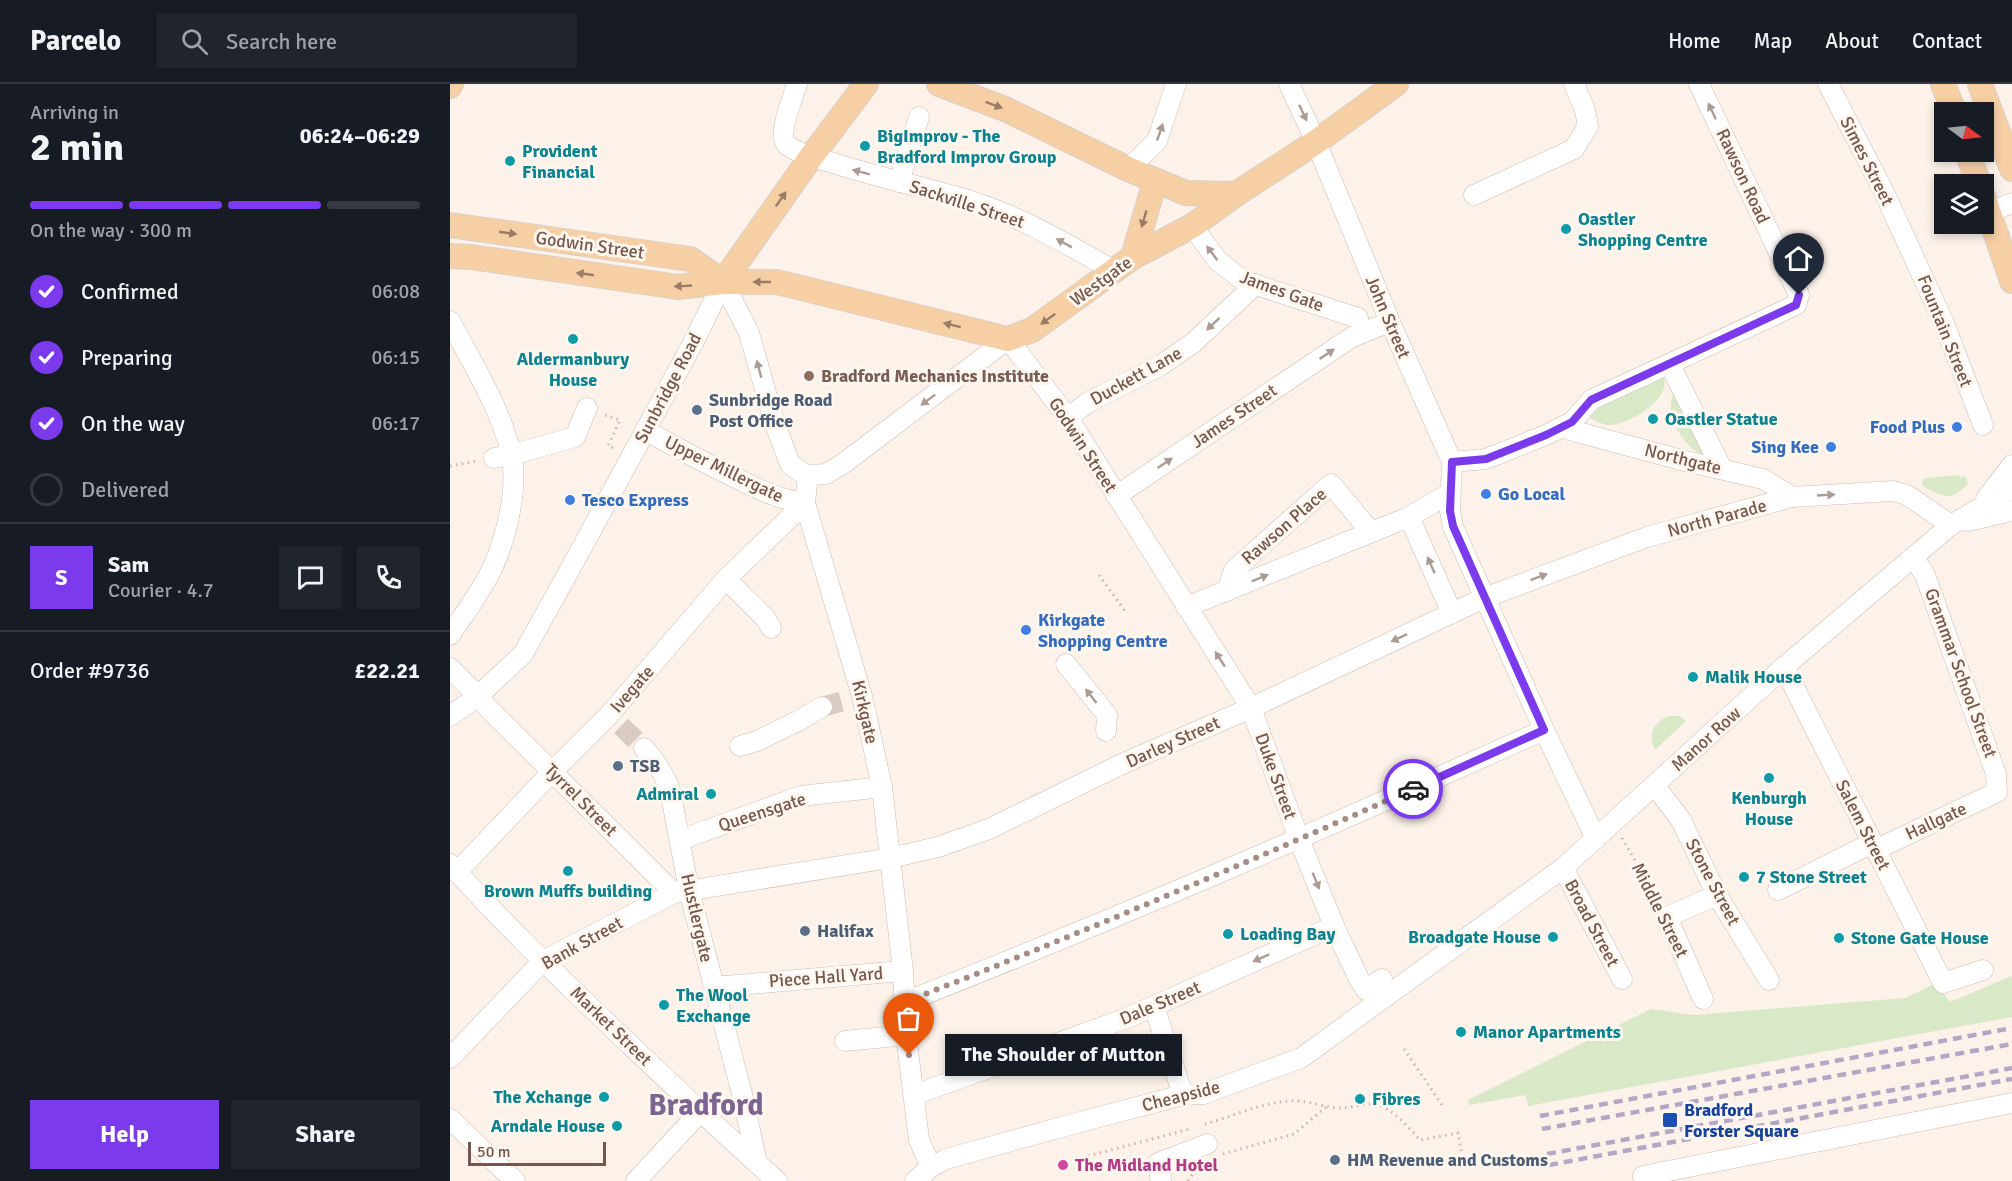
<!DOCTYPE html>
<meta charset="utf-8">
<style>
body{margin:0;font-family:Signika,sans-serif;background:#20242c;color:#f1f3f6;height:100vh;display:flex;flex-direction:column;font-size:22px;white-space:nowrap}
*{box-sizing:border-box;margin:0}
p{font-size:20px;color:#9ea1a6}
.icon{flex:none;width:33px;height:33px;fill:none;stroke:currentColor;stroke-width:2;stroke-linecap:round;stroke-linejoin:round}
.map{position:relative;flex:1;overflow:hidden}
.side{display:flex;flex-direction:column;background:#171b24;width:450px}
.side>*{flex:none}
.needle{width:39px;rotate:105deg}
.buttons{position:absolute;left:1484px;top:18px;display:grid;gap:12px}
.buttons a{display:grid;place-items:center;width:60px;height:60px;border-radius:0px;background:#171b24;box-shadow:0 3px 9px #0003;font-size:30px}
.scale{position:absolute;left:18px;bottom:15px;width:138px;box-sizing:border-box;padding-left:6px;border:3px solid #75574d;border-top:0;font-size:16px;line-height:21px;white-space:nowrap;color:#75574d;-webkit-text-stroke:4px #fef7ef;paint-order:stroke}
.pin{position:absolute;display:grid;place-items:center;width:51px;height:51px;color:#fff;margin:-62px -26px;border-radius:50% 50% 50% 0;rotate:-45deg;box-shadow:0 0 6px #0007}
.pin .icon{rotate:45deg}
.courier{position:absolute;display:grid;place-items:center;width:60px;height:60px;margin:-30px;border:4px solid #7c3aed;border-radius:50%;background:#fff;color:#222;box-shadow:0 2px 8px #0007}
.bubble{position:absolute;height:42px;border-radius:0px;background:#171b24;box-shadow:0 3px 9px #0003;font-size:20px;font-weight:800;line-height:42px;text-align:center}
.headline em{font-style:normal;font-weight:800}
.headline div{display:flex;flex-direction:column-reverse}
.headline{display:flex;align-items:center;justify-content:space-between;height:102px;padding:0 30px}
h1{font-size:39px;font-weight:800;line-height:45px}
.bar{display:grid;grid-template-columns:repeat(4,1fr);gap:9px 6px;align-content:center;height:72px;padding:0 30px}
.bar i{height:8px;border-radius:4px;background:#363941}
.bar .current{background:#7c3aed}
.bar p{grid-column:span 4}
.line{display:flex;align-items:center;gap:15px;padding:0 30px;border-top:2px solid #363941}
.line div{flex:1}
.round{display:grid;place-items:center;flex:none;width:63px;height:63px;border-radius:0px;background:#20242c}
ol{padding:0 30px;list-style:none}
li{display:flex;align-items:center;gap:18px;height:66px}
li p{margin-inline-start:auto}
li .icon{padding:6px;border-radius:50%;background:#7c3aed;color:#fff;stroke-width:4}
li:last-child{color:#9ea1a6}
li i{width:33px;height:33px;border:3px solid #363941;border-radius:50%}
.primary-button{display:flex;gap:12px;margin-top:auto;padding:12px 30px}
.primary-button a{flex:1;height:69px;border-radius:0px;background:#7c3aed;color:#fff;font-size:24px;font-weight:800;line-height:69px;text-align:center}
.primary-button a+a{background:#20242c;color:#f1f3f6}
header{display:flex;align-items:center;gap:36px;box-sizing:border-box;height:84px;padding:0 30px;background:#171b24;border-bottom:2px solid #363941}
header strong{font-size:28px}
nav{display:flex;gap:33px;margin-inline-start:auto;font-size:21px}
.search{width:420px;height:54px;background:#20242c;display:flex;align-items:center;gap:15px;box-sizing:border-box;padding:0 21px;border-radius:0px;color:#9ea1a6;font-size:22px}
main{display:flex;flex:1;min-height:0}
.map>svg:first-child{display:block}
</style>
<header>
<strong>Parcelo</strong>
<div class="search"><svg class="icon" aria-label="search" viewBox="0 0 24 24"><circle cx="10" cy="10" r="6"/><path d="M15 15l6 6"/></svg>Search here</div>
<nav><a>Home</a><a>Map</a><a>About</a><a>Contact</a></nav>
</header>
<main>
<section class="side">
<div class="headline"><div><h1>2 min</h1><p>Arriving in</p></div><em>06:24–06:29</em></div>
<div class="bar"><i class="current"></i><i class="current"></i><i class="current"></i><i></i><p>On the way · 300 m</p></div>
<ol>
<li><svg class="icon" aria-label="check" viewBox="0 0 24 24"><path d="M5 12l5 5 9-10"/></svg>Confirmed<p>06:08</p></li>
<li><svg class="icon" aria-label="check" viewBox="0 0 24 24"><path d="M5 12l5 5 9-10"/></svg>Preparing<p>06:15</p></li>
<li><svg class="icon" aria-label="check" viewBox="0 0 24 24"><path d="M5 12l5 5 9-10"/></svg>On the way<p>06:17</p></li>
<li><i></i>Delivered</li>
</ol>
<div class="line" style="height:108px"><b class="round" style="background:#7c3aed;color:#fff">S</b><div><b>Sam</b><p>Courier · 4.7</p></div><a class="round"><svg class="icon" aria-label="chat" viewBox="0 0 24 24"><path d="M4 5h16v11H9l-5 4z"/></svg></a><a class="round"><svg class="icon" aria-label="phone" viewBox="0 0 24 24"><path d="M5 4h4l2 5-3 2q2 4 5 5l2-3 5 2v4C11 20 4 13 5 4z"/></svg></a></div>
<div class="line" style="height:78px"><div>Order #9736</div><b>£22.21</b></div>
<div class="primary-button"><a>Help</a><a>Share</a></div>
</section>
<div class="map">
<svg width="1562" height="1097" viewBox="0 0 1562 1097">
<rect width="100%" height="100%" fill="#fcf2e9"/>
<g fill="#d9e9c7">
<path d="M1213 292C1224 314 1177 343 1157 341 1151 340 1145 336 1139 333L1149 324Z"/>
<path d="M1224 309 1258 372C1236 370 1212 329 1224 309Z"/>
<path d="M1509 391 1510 394 1513 392 1516 393 1518 400C1501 418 1493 413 1474 403L1472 400 1474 395 1476 394Z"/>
<path d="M1220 632H1229L1236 637 1205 666C1197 650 1204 637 1220 632Z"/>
<polygon points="1562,892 1562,933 1078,1022 1076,1011 1019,1021 1018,1016 1201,925 1243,931 1455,914 1486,899 1500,918"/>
</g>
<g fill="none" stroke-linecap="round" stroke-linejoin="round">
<g stroke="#dacbc2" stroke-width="20" stroke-dasharray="20 10" stroke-linecap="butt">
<polyline points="372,623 401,615"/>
<polyline points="171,642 194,664"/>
</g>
<defs>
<g id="minor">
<path d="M347 0C343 13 327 51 337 61 347 69 368 75 380 78 426 93 474 103 521 117 572 133 618 161 665 187"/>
<polyline points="839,0 866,58 940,238 1002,378 1000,427 1003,443 1094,646 1146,755"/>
<polyline points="1378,0 1433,106 1493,237 1533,341"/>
<polyline points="678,85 707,57 726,0"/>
<polyline points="449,98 469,33"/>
<polyline points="1024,111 1124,65 1138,42 1135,26 1124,0"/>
<polyline points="1539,128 1562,119"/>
<polyline points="742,142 768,177 794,197 908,234"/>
<polyline points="273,198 299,249 324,337 340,380 349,387 358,391"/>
<path d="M0 237C22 279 50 323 61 369 69 404 56 454 42 485 31 508 14 530 0 551"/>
<polyline points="1222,285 1272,385"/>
<polyline points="618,334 637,319 711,281 743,259 806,200"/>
<path d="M195 346C225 363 255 379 286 394 308 405 330 416 355 419"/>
<polyline points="1120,346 1235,377 1313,395 1342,413"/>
<polyline points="44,374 61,371 125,353 137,324"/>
<polyline points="1002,378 1036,375 1096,351 1122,338 1141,316 1346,221 1349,211 1249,0"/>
<polyline points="358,391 376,390 394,379 558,255 618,334 801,624 849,755 884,842 908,893 916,906 932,895"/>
<polyline points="358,391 355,419 412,612 432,703 453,887 456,951 469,1056 481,1083"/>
<polyline points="666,412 902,253 940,238"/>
<polyline points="1536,415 1562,381"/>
<polyline points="959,433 1002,529"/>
<polyline points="1518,437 1562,427"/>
<polyline points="276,495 316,535 321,544"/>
<polyline points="777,507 784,486 881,400 921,448"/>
<polyline points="736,523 959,433 1000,409"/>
<polyline points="616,580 657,631 656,647"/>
<polyline points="1334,583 1493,899 1533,886"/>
<polyline points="0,584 28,612 39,625 224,809 440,774 488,763 539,745 674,679 801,624 1034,514 1197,453 1342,413 1443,407 1457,411 1501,441"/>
<polyline points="0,632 28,612 73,570 118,489 243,259 273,198"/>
<polyline points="290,662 307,657 348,637 372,623"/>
<path d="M194 664C206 677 214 689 220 706L239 806 292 1010 307 1079"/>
<polyline points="1205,702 1231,736 1267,811 1319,896"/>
<polyline points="230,756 351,712 432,703"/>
<polyline points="1425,766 1547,708 1546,690 1475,491 1464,474"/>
<path d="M0 780C49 835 101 885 154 936 211 990 268 1045 327 1097"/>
<polyline points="1113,784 1172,895"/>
<polyline points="7,788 102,688 159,631 276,495 355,419"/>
<polyline points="1328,806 1422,759"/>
<polyline points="263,903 453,887"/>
<polyline points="1253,915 1217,833 1267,811"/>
<path d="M455 920 460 916C674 832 884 740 1094 646"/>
<polyline points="704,922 733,1011"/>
<polyline points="395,957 456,951"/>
<polyline points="0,974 93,877 224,809"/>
<polyline points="464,1011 677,934 884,842"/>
<polyline points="0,1035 65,1097"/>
<polyline points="1193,1092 1562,1019"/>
<polyline points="186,1097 250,1028"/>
<polyline points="465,1097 481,1083 496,1075 619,1041 733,1011 753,1010 851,974 1113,784 1334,583 1501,441 1562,405"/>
<polyline points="711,1097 708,1079 757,1060"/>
</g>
<g id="major">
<polyline points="489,0 555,25 678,85 736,109 786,110"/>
<polyline points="1493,0 1504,28"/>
<polyline points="1530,0 1562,85"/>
<polyline points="0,2 1,0"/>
<polyline points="1517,68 1529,100"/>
<polyline points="1533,112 1562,197"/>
<polyline points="0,141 240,175 273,198"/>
<polyline points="0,172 21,173 228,203 273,198 327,198 558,255 582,246 683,173 742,142 786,110 866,58 946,0"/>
<polyline points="683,173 705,97"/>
<polyline points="273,198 361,73 416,0"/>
</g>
</defs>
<use href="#minor" stroke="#cfbbb1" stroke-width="21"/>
<use href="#major" stroke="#d8d0cd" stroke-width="26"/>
<g stroke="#d5b2a4" stroke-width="3" stroke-dasharray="1.5 4.5" stroke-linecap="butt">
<polyline points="155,331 170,336 158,362 164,364"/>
<polyline points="0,382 27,377"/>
<polyline points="649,491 677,530"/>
<polyline points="1172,754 1208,816"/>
<polyline points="954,965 992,1021"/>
<path d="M755 1040C782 1033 817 1016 845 1017 861 1017 875 1024 891 1024 903 1024 916 1018 928 1021 944 1026 959 1044 970 1056L1008 1049 1015 1088"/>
<polyline points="773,1070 844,1050 876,1023"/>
<polyline points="638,1072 740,1045"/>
<polyline points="738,1097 745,1086"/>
</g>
<use href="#minor" stroke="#fff" stroke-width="20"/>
<use href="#major" stroke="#f7cfa4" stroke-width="24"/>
<g stroke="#b4a7c6" stroke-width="4.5" stroke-dasharray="9 6" stroke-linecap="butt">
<polyline points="1090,1032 1562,944"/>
<polyline points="1092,1045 1562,960"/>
<polyline points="1097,1070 1562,984"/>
<polyline points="1099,1081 1562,995"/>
</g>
</g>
<defs><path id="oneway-solid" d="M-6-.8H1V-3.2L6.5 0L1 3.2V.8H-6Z" transform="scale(1.5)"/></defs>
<g fill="#9c7b67">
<use href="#oneway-solid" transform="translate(544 21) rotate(21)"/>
<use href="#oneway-solid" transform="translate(331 115) rotate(-55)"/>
<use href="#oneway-solid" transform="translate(694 135) rotate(106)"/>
<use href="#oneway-solid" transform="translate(58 149) rotate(8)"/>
<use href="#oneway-solid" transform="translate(135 190) rotate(-172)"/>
<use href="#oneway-solid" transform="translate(312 198) rotate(-180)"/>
<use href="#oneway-solid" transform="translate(233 202) rotate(177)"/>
<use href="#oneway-solid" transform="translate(598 235) rotate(144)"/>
<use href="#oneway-solid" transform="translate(502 241) rotate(-166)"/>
</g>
<g fill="#ac9a94">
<use href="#oneway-solid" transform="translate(1262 27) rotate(-115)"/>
<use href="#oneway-solid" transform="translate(853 29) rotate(65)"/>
<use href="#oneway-solid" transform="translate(710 48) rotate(-71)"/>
<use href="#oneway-solid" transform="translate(411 88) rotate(-165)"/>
<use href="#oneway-solid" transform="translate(614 159) rotate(-151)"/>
<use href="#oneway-solid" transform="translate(762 169) rotate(-127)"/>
<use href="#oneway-solid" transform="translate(763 240) rotate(137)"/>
<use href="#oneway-solid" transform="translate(877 270) rotate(-34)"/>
<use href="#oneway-solid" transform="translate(309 285) rotate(-105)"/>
<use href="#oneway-solid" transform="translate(478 316) rotate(143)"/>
<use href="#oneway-solid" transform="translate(715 379) rotate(-34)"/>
<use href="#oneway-solid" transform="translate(1376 411) rotate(-3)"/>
<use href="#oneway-solid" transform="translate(981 481) rotate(-114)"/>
<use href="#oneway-solid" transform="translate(1089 493) rotate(-21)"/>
<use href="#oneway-solid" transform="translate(810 494) rotate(-22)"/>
<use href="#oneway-solid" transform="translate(949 554) rotate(155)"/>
<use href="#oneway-solid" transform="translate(770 575) rotate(-123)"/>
<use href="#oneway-solid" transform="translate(641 612) rotate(-128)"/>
<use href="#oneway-solid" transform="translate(866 797) rotate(68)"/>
<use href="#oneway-solid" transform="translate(811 874) rotate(156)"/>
</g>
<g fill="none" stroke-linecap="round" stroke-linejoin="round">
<path stroke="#a48d84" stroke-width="6" stroke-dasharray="0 10.8" d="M459 971 454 924 455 920 460 916C629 850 797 779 963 705"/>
<polyline stroke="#7c3aed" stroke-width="8" points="963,705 1094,646 1003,442 1000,427 1002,378 1036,375 1096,351 1122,338 1141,316 1346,221 1349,211"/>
</g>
<g fill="#0f9aa8" stroke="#fef7ef" stroke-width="2">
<circle cx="415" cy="62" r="6"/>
<circle cx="60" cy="77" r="6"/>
<circle cx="1116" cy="145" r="6"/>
<circle cx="123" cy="255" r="6"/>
<circle cx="1203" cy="335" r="6"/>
<circle cx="1243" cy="593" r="6"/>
<circle cx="1319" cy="694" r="6"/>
<circle cx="261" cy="710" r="6"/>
<circle cx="118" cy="787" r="6"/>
<circle cx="1294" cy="793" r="6"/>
<circle cx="778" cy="850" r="6"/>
<circle cx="1103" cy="853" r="6"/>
<circle cx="1389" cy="854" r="6"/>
<circle cx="214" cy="921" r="6"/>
<circle cx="1011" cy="948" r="6"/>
<circle cx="154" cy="1013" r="6"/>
<circle cx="910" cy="1015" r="6"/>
<circle cx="167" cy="1042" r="6"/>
</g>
<circle fill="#8d6e63" stroke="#fef7ef" stroke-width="2" cx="359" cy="292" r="6"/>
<g fill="#5c6f8a" stroke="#fef7ef" stroke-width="2">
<circle cx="247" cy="326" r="6"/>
<circle cx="168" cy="682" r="6"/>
<circle cx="355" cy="847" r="6"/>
<circle cx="885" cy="1076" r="6"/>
</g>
<g fill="#3f7fe0" stroke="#fef7ef" stroke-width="2">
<circle cx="1507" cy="343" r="6"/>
<circle cx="1381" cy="363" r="6"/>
<circle cx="1036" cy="410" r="6"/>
<circle cx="120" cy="416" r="6"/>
<circle cx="576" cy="546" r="6"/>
</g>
<rect fill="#1a4fb4" stroke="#fef7ef" stroke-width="2" x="1212" y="1028" width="16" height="16" rx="3"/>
<circle fill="#d1479c" stroke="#fef7ef" stroke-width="2" cx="613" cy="1081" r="6"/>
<g text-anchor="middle" stroke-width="6" stroke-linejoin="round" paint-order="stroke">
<g font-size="18" font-weight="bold" fill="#0d838f" stroke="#fef7ef" text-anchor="start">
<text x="427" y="58">BigImprov - The<tspan x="427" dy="21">Bradford Improv Group</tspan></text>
<text x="72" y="73">Provident<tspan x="72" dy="21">Financial</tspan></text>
<text x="1128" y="141">Oastler<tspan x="1128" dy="21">Shopping Centre</tspan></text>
<text x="123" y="281" text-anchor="middle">Aldermanbury<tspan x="123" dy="21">House</tspan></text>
<text x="1215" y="341">Oastler Statue</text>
<text x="1255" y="599">Malik House</text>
<text x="249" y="716" text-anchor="end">Admiral</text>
<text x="1319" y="720" text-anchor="middle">Kenburgh<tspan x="1319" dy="21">House</tspan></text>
<text x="1306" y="799">7 Stone Street</text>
<text x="118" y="813" text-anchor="middle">Brown Muffs building</text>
<text x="790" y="856">Loading Bay</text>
<text x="1091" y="859" text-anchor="end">Broadgate House</text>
<text x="1401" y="860">Stone Gate House</text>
<text x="226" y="917">The Wool<tspan x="226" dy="21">Exchange</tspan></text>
<text x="1023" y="954">Manor Apartments</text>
<text x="142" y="1019" text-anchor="end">The Xchange</text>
<text x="922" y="1021">Fibres</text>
<text x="155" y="1048" text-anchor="end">Arndale House</text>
</g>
<g font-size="18" fill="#75574d" stroke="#fef7ef">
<text transform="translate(1417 77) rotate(63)" y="6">Simes Street</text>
<text transform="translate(1293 92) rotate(65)" y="6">Rawson Road</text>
<text transform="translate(517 120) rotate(18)" y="6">Sackville Street</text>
<text transform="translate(140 161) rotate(8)" y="6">Godwin Street</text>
<text transform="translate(651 197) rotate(-36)" y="6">Westgate</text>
<text transform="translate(832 207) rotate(20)" y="6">James Gate</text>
<text transform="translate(938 233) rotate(67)" y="6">John Street</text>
<text transform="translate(1495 247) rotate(68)" y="6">Fountain Street</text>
<text transform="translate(686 292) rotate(-29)" y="6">Duckett Lane</text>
<text transform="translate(218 304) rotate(-62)" y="6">Sunbridge Road</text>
<text transform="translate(784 332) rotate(-34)" y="6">James Street</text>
<text transform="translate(633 361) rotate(57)" y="6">Godwin Street</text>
<text transform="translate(1233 375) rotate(14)" y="6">Northgate</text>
<text transform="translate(274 385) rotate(26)" y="6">Upper Millergate</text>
<text transform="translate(1267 434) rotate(-15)" y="6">North Parade</text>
<text transform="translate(834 442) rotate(-41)" y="6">Rawson Place</text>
<text transform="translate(1511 589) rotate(70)" y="6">Grammar School Street</text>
<text transform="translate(182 605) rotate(-49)" y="6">Ivegate</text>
<text transform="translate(415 628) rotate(77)" y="6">Kirkgate</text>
<text transform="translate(1256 655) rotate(-42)" y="6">Manor Row</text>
<text transform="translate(723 658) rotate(-24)" y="6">Darley Street</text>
<text transform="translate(826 692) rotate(70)" y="6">Duke Street</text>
<text transform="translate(131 716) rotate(45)" y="6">Tyrrel Street</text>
<text transform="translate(312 728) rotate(-18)" y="6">Queensgate</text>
<text transform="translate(1486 737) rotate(-25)" y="6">Hallgate</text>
<text transform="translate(1413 741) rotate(63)" y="6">Salem Street</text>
<text transform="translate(1263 798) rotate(62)" y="6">Stone Street</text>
<text transform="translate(1210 826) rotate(63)" y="6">Middle Street</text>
<text transform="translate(247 834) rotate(77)" y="6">Hustlergate</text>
<text transform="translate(1142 839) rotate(62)" y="6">Broad Street</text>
<text transform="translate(132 859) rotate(-29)" y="6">Bank Street</text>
<text transform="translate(376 893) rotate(-4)" y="6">Piece Hall Yard</text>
<text transform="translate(710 919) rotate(-23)" y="6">Dale Street</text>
<text transform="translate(161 942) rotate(44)" y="6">Market Street</text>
<text transform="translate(731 1012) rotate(-14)" y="6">Cheapside</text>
</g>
<g font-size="18" font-weight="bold" fill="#785e54" stroke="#fef7ef" text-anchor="start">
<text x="371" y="298">Bradford Mechanics Institute</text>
</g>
<g font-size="18" font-weight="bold" fill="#4e5e75" stroke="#fef7ef" text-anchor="start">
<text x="259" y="322">Sunbridge Road<tspan x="259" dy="21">Post Office</tspan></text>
<text x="180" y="688">TSB</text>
<text x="367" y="853">Halifax</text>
<text x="897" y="1082">HM Revenue and Customs</text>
</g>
<g font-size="18" font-weight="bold" fill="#366cbe" stroke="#fef7ef" text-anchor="start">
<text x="1495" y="349" text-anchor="end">Food Plus</text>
<text x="1369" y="369" text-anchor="end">Sing Kee</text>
<text x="1048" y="416">Go Local</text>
<text x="132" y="422">Tesco Express</text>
<text x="588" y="542">Kirkgate<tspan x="588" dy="21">Shopping Centre</tspan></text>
</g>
<g font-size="18" font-weight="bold" fill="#164399" stroke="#fef7ef" text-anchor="start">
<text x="1234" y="1032">Bradford<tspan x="1234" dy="21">Forster Square</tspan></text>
</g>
<g font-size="18" font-weight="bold" fill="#b23c85" stroke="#fef7ef" text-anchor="start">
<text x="625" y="1087">The Midland Hotel</text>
</g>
<g font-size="30" font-weight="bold" fill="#7d6591" stroke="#fef7ef">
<text x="256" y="1031">Bradford</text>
</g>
</g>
</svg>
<div class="buttons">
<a><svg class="needle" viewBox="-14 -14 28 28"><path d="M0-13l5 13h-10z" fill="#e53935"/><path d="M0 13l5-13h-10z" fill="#9ea1a6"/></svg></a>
<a><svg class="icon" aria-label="layers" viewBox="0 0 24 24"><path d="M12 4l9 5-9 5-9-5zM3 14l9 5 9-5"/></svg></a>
</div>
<div class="scale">50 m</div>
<div class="pin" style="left:459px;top:971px;background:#ea580c"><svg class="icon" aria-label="bag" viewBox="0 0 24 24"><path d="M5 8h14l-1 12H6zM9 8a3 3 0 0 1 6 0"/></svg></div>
<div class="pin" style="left:1349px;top:211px;background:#1f2937"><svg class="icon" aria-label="home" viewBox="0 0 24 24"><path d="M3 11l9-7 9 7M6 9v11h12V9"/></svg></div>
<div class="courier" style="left:963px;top:705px"><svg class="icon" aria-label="car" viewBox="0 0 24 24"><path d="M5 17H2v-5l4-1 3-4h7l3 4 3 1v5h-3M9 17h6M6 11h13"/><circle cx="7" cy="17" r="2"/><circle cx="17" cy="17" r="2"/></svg></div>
<div class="bubble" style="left:495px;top:950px;width:237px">The Shoulder of Mutton</div>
</div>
</main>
